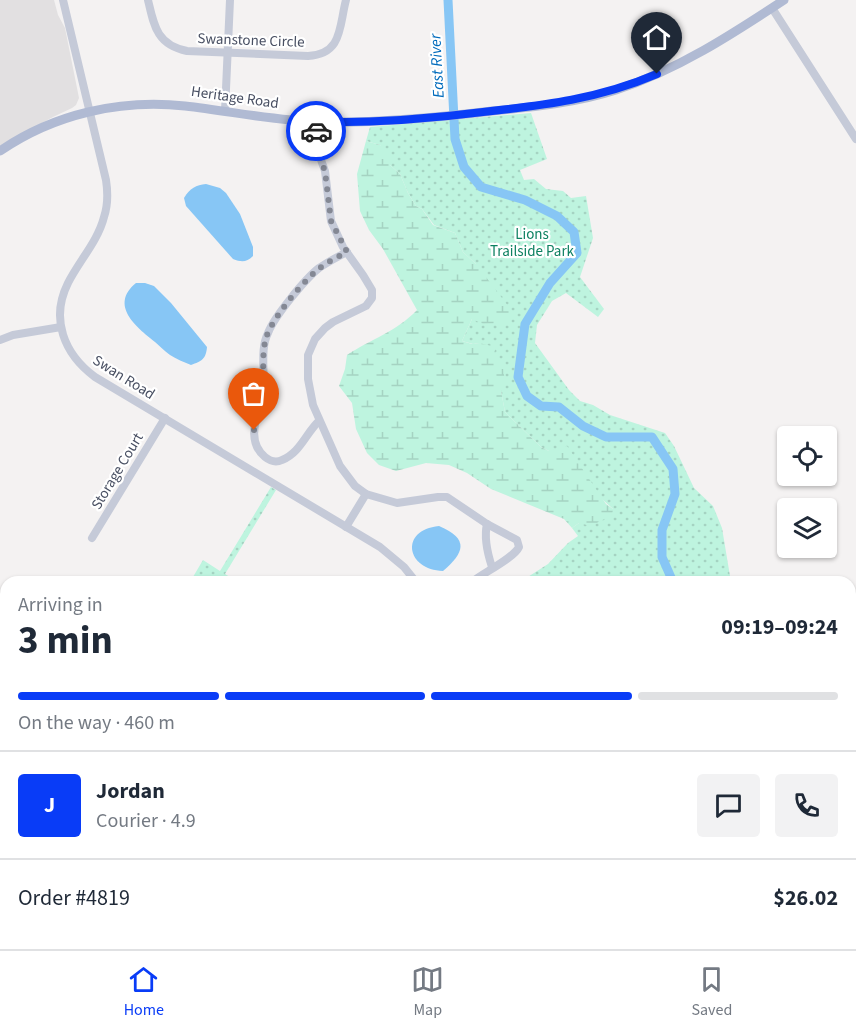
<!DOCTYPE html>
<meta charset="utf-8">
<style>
body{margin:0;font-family:"Source Sans 3",sans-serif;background:#f2f2f3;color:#1f2937;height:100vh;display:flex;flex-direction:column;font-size:22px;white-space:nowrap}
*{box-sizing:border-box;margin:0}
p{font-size:20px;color:#747a83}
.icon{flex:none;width:33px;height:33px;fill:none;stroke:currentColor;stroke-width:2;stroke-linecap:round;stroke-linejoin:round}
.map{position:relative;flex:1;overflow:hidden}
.panel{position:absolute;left:0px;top:576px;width:856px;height:374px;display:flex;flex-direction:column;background:#fff;border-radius:18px 18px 0 0;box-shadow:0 2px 4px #0004}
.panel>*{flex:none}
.controls{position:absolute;left:777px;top:426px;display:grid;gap:12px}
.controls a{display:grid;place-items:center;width:60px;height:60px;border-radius:6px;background:#fff;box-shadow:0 2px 4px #0004;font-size:30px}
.pin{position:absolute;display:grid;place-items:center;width:51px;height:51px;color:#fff;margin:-62px -26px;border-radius:50% 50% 50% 0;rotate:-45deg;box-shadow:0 0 6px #0007}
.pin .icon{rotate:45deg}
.courier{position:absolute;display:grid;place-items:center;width:60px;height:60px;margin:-30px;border:4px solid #093cf7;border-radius:50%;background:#fff;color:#222;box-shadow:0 2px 8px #0007}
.summary em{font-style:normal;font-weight:700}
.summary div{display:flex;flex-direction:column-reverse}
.summary{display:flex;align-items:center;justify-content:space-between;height:102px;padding:0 18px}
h1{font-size:39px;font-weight:700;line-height:45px}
.bar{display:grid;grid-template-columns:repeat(4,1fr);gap:9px 6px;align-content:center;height:72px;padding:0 18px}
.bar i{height:8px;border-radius:4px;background:#e0e1e3}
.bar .current{background:#093cf7}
.bar p{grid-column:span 4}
.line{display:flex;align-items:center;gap:15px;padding:0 18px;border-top:2px solid #e0e1e3}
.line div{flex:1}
.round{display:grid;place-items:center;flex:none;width:63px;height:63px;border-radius:6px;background:#f2f2f3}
.tabs{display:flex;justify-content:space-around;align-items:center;height:84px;border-top:2px solid #e0e1e3;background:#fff;font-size:16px;color:#747a83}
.tabs a{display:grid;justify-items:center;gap:3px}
.tabs .current{color:#093cf7}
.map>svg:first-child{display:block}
</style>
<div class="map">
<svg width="856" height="949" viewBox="0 0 856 949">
<defs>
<pattern id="green-dots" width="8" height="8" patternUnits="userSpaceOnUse" patternTransform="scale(1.5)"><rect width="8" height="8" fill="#bef4df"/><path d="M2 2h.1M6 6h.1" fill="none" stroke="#a5d3c2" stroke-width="1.8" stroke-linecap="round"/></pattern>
<pattern id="forest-firs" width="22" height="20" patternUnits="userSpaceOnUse" patternTransform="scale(1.5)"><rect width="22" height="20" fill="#bef4df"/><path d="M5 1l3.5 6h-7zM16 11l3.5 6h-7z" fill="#a5d3c2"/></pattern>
<pattern id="wetland-marsh" width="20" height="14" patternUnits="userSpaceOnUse" patternTransform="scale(1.5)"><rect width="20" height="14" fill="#bef4df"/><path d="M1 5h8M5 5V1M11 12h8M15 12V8" fill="none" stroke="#a5d3c2"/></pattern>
</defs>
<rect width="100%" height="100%" fill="#f4f2f2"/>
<polygon fill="#fefdec" points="71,944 109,944 118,949 68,949"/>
<polygon fill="#e2e0e1" points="0,0 54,0 58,15 65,28 79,98 76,105 72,108 53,117 0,146"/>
<g fill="url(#green-dots)">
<polygon points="531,113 547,159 520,170 524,180 534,179 546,189 563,191 571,198 586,196 593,238 580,277 604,309 598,317 566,293 552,301 537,325 535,343 569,390 580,401 593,405 610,415 665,433 674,446 694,488 713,506 722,528 731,582 520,582 548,564 568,543 578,536 572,528 579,523 613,509 549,451 541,447 505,412 501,391 479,343 473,344 462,341 472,319 476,264 463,252 455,233 434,225 422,209 416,206 408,193 400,174 390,165 380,145 366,141 370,127"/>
<polygon points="271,487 276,490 225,574 238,582 190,582 203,560 220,571"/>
</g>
<polygon fill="url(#forest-firs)" points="856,823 856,949 849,949 847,944 850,944 851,827"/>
<path fill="url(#wetland-marsh)" d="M366 141 380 145 390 155V165L400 174 408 193 416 206 422 209 433 225 455 233 463 252 476 264 512 311 509 323 483 324 472 319 462 341 472 344 479 343 496 347 494 353 503 363 505 385 501 391 505 412 541 447 549 451 567 446 606 504 613 509 612 515 591 526 579 523 572 528 564 519 491 489 467 473 449 465 426 463 396 471 379 465 367 453 356 429 352 403 339 386 345 369 347 355C371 339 396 332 417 310L383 249 369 230 360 211 357 174Z"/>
<g fill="#87c6f5">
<path d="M206 184 220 188 226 193 240 214 253 247V256C246 263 241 262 233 259L186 206 184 198C190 188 196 185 206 184Z"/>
<path d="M136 283H145L154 286 171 303 207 347C206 359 202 361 191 365 184 362 176 359 170 355 164 351 160 346 155 342 136 327 109 305 136 283Z"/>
<path d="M439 526C470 539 464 553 443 571 406 570 399 530 439 526Z"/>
</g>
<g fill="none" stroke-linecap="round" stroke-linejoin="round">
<g stroke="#87c6f5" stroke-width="9">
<polyline points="448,0 455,139 464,167 481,187 525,200 557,216 574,232 577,253 550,283 525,324 518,377 527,396 541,406 559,407 583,426 606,437 652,437 673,469 675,494 662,530 662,557 673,582"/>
<polyline points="850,816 856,816"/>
</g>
<g stroke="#c5cad8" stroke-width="8">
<path d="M63 0 106 180C108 193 108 205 104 217 98 241 79 261 68 283 50 319 64 354 95 377L380 547 404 567 416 582"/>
<path d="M148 0C154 26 157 45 187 51L308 56C343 54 339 26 346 0"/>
<polyline points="772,8 856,139"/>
<polyline points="225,111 230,0"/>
<path d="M317 122V149L325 171 331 221 343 247 363 275 372 290V298L366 306 333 322 325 328 315 339 308 355V379L313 405 340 466 355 486 366 494 397 503 438 497H447L487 524 517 540 519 547C514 558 483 573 472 582"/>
<polyline points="0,340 13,335 61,327"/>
<path d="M319 421C306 433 300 453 282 460 276 463 270 461 265 457 243 439 261 409 263 387 265 370 260 349 268 333 274 317 305 279 319 268 328 262 337 257 347 252"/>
<path d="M487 524C484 537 488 555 492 567"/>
<polyline points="346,527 366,494"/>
<polyline points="92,538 165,418"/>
<polyline points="185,949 188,944"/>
<polyline points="458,949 461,944"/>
</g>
<g stroke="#b0bad3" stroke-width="9">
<path d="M0 151C54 114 120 99 185 106 230 111 275 121 320 122 378 123 435 118 492 111 534 107 576 103 616 90 677 70 731 35 784 0"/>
<polyline points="0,943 9,949"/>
</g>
</g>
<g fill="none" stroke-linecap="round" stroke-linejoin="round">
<path stroke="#848894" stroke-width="6" stroke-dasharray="0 10.8" d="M254 430C255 417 261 406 262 394 265 376 261 356 266 338 271 320 301 284 315 272 325 263 336 258 347 252L331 221 325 171 317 151 316 131"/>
<path stroke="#093cf7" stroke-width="8" d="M316 131 317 122C372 123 428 119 483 112 546 105 598 99 657 74"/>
</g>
<g text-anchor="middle" stroke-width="4.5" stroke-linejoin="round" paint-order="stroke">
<g font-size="15" fill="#484f62" stroke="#fff">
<text transform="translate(251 40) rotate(2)" y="5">Swanstone Circle</text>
<text transform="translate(235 97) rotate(8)" y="5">Heritage Road</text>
<text transform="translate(124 377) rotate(32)" y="5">Swan Road</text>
<text transform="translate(117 471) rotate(-59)" y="5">Storage Court</text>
</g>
<g font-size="15" fill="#0e8161" stroke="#fff">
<text x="532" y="239">Lions<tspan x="532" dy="17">Trailside Park</tspan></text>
</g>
<g font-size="16" font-style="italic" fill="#006bbc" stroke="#fff">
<text transform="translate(436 66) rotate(-93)" y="6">East River</text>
</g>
</g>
</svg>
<div class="controls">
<a><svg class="icon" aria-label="locate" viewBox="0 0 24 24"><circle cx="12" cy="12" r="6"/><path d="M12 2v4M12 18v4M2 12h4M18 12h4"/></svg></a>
<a><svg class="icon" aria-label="layers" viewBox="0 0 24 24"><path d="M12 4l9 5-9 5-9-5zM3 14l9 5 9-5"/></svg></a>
</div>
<div class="pin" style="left:254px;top:430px;background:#ea580c"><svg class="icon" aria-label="bag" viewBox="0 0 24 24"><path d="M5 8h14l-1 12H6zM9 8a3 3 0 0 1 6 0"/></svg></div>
<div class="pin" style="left:657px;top:74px;background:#1f2937"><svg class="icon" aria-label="home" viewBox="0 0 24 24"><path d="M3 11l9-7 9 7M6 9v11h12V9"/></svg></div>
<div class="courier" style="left:316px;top:131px"><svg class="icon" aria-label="car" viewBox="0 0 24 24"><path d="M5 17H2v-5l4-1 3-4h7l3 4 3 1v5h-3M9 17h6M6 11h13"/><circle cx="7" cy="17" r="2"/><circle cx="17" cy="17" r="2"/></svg></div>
<section class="panel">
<div class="summary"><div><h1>3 min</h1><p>Arriving in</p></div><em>09:19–09:24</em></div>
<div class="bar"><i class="current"></i><i class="current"></i><i class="current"></i><i></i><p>On the way · 460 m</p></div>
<div class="line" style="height:108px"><b class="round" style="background:#093cf7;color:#fff">J</b><div><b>Jordan</b><p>Courier · 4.9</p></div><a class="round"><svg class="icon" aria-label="chat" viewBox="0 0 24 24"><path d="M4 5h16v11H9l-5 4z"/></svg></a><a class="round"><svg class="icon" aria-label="phone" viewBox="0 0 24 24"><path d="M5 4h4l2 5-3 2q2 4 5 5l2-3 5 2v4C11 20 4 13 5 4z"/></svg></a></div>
<div class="line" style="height:78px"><div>Order #4819</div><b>$26.02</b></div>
</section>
</div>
<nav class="tabs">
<a class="current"><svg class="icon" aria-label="home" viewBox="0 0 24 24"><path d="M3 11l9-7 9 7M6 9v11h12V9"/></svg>Home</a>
<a><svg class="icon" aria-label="map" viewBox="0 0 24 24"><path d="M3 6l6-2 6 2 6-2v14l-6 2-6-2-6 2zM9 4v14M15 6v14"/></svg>Map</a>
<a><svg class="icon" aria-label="saved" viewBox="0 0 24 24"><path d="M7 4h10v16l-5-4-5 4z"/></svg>Saved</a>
</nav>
